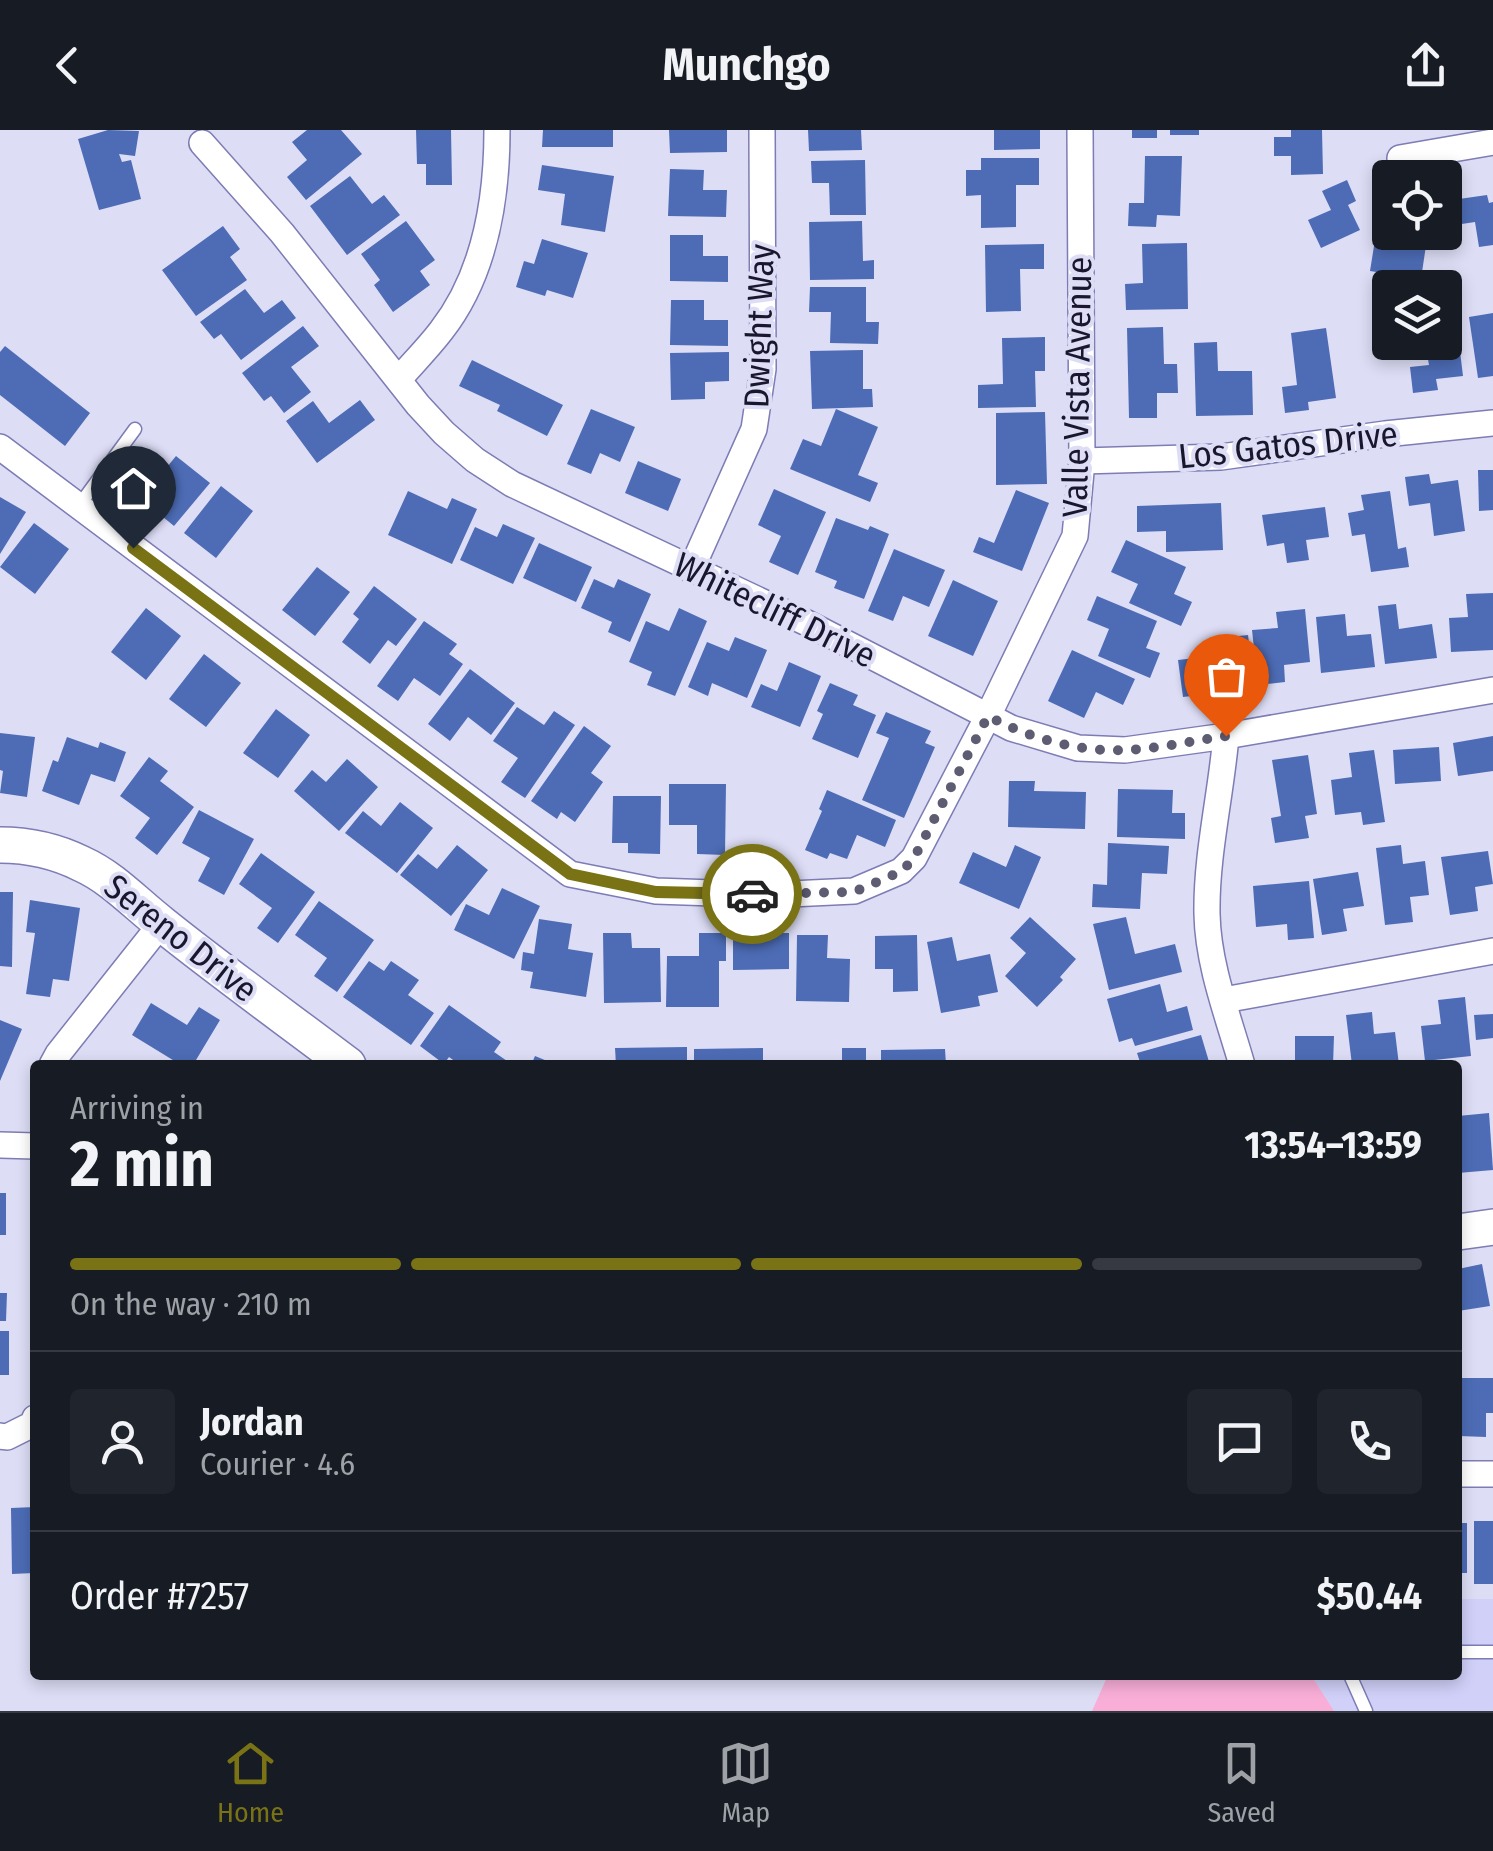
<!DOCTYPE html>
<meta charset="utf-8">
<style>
body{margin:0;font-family:"Fira Sans Condensed",sans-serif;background:#20242c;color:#f1f3f6;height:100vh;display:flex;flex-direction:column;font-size:38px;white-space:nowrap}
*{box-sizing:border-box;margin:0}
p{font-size:32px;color:#9ea1a6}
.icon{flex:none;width:55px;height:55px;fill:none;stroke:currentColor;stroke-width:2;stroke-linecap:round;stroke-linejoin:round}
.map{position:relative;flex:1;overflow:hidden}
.sheet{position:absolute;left:30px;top:930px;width:1432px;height:620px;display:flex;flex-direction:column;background:#171b24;border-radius:10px;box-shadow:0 5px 15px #0003}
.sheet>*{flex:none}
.controls{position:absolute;left:1372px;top:30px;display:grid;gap:20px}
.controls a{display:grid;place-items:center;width:90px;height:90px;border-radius:10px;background:#171b24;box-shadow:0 5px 15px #0003;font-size:50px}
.pin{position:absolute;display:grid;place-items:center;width:85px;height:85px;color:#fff;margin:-102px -42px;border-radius:50% 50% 50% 0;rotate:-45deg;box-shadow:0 0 10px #0007}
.pin .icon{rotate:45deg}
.courier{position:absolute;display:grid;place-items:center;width:100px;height:100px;margin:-50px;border:8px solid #7a7316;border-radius:50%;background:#fff;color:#222;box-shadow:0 2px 12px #0007}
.headline em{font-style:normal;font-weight:700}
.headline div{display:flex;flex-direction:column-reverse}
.headline{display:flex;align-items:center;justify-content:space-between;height:170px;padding:0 40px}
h1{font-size:65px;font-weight:700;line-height:75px}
.bar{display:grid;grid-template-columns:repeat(4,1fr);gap:15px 10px;align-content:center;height:120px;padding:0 40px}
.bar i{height:12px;border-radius:8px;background:#363941}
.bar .selected{background:#7a7316}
.bar p{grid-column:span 4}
.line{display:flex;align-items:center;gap:25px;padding:0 40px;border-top:2px solid #363941}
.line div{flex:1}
.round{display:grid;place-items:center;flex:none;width:105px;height:105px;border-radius:10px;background:#20242c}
header{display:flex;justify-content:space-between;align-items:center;height:130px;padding:0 40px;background:#171b24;font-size:45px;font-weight:700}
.menu{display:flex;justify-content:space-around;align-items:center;height:140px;border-top:2px solid #363941;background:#171b24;font-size:28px;color:#9ea1a6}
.menu a{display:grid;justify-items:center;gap:5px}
.menu .selected{color:#7a7316}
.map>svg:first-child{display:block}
</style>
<header><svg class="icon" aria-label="back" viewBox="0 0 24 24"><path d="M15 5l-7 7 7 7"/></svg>Munchgo<svg class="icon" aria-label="share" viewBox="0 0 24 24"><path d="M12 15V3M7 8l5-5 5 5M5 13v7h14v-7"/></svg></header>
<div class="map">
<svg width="1493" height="1581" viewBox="0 0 1493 1581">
<rect width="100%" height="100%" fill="#ddddf6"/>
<polygon fill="#d0d0f9" points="1458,1469 1493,1469 1493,1581 1334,1581 1311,1545 1458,1545"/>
<polygon fill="#f9aed8" points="1108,1545 1311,1545 1334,1581 1092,1581"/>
<g fill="#4d6cb5">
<polygon points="108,0 139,1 135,26 119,24 122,32 131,30 141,69 99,80 78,9"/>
<polygon points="307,0 341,0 362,24 306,70 287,47 307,30 292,12"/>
<polygon points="416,0 451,0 452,55 426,55 426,34 417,34"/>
<polygon points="543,0 613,0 613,17 542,17"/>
<polygon points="669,0 727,0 727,22 670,23"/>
<polygon points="808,0 861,0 862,20 809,21"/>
<polygon points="994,0 1040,0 1040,19 994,20"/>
<rect x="1132" y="0" width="25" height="8"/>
<rect x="1170" y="0" width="29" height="5"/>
<polygon points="1291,0 1322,0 1323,44 1291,45 1291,26 1274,26 1274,7 1291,7"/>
<polygon points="1145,26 1182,26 1180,86 1157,85 1156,97 1128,96 1129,73 1144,73"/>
<polygon points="981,28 1039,28 1039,55 1016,55 1016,97 981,98 981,65 966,66 966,40 981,40"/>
<polygon points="865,30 866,85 830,85 829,53 812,53 811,31"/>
<polygon points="542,35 614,46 605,102 561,95 565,64 538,60"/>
<polygon points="670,39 704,40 703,60 727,60 726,87 668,86"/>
<polygon points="350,46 372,74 384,65 400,85 347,125 310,76"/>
<polygon points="1347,50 1356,71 1348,75 1360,100 1321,118 1308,90 1331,80 1322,61"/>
<polygon points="1487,65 1489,73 1493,72 1493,115 1479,117 1475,92 1455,95 1452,70"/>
<polygon points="406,91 435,130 420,141 430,155 393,182 374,155 380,150 361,124"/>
<polygon points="862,91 863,131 874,130 874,149 810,150 809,92"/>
<polygon points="1378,91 1390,93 1390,102 1428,102 1421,149 1370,141"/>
<polygon points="223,96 240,119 230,127 247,150 196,186 162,140"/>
<polygon points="670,105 703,105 703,126 728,126 728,152 670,151"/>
<polygon points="542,109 588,123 573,168 547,160 545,166 516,157 524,131 534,134"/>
<polygon points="1187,113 1188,179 1126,180 1125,154 1143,153 1142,114"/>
<polygon points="1044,114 1044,139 1020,139 1021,181 986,182 985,115"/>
<polygon points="810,157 866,157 866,192 879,192 878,214 830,213 831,182 809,182"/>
<polygon points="245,159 264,183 282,170 296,188 241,230 221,204 214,209 200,192"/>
<polygon points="671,170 704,170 704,190 728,190 728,216 670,215"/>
<polygon points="1493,183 1493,246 1478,248 1469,187"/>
<polygon points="303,196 319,216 291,237 311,262 284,283 271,266 264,271 242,243"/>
<polygon points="1163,197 1164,234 1177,234 1178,263 1157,263 1157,288 1129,288 1127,198"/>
<polygon points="1326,198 1336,268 1308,272 1309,280 1285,283 1282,257 1297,255 1291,203"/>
<polygon points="1458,205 1463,246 1436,249 1438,260 1413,263 1410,237 1429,235 1427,224 1414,226 1412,212 1445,212 1445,207"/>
<polygon points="1045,207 1045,241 1035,241 1036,277 978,278 978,255 1003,254 1002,208"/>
<polygon points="1217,212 1218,241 1252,241 1253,285 1196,286 1194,213"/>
<polygon points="5,216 90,283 65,316 0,265 0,222"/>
<polygon points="863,220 863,259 872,259 873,277 812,279 810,221"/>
<polygon points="729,222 729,251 705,252 705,269 671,270 670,223"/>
<polygon points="472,230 563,275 547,306 497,281 500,275 459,256"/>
<polygon points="360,270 375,290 317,333 286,291 313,271 329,293"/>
<polygon points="591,279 635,297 620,332 600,323 591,344 567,334"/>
<polygon points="836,279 878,297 858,345 878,353 870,372 790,339 803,309 821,316"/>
<polygon points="1045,282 1047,354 996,355 996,283"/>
<polygon points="176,326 210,353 174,396 141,369"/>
<polygon points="638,331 681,349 668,381 625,363"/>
<polygon points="1478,340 1493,340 1493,380 1479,381"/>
<polygon points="1429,344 1431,354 1458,350 1465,401 1434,406 1430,373 1409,376 1405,347"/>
<polygon points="221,356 253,381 216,428 184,403"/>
<polygon points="774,359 826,382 798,445 769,432 781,406 758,395"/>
<polygon points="1016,360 1049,373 1022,441 973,422 979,407 994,413"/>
<polygon points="408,361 447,379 452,368 477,379 452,434 388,405"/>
<polygon points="1390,361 1398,419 1406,417 1409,437 1371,442 1365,404 1352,406 1348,383 1364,380 1361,365"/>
<polygon points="0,367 26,382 0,424"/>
<polygon points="1221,373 1223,420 1166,422 1166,401 1137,402 1137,376"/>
<polygon points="1325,377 1329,407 1306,410 1309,430 1287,433 1284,413 1267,416 1262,385"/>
<polygon points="836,388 868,400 870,396 889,404 864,469 834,458 837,451 815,442"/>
<polygon points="34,393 69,419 35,464 0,437"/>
<polygon points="503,394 535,408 513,454 460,430 475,397 497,407"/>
<polygon points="1126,410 1186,437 1174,464 1192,472 1181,496 1129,473 1138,454 1111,442"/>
<polygon points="539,413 592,437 576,472 523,448"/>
<polygon points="894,419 945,440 929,477 903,466 893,491 868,481"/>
<polygon points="317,437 350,462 315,506 282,480"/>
<polygon points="594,449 614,458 618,449 651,464 630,512 608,502 612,492 581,478"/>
<polygon points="953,450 998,471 973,526 928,506"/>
<polygon points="374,456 417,489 396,516 388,510 370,534 342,512 359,489 353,484"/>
<polygon points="1493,463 1493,520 1451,522 1449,488 1468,487 1466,464"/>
<polygon points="1097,466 1157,491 1146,518 1160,523 1150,548 1098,526 1109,499 1087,490"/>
<polygon points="1396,474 1399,499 1432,494 1437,528 1385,534 1378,476"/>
<polygon points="146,478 181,506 146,550 111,522"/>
<polygon points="679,478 707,491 675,566 647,555 652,542 629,532 646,491 669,501"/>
<polygon points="1305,479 1310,532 1284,535 1285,552 1258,555 1252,500 1278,498 1276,482"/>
<polygon points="1345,484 1347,506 1371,504 1375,537 1321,543 1316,487"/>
<polygon points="424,491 457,514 449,524 463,534 440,566 414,548 398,571 377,556"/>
<polygon points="1248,505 1254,551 1240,552 1241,560 1183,567 1178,530 1213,526 1211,509"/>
<polygon points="735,507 767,520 747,568 712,553 708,566 688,557 707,512 729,521"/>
<polygon points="1072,520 1135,549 1123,575 1096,562 1084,588 1048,571"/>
<polygon points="204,524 241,553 206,597 169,569"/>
<polygon points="789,532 821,546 800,597 751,577 761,554 777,561"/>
<polygon points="470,539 515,573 491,605 468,587 450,611 428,594"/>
<polygon points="830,553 858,565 853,575 876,585 858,628 812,609 823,584 817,581"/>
<polygon points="517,577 544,595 554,581 575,595 525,668 501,652 518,628 493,611"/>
<polygon points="276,579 310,605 278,648 243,623"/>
<polygon points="886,582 931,601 925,613 935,617 904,688 862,670 889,608 876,603"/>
<polygon points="584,596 611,616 591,643 603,652 575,692 561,682 557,689 531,671"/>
<polygon points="0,603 35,607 27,667 0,663 3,641 0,640"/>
<polygon points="1493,606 1493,641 1458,646 1453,613"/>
<polygon points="67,607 98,618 100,612 126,622 115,652 91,644 79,675 42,661 53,630 58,632"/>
<polygon points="1439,617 1441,651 1395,654 1393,620"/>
<polygon points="1374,620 1385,692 1363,695 1361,682 1335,685 1331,650 1352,647 1349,623"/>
<polygon points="1308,625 1317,684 1305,686 1309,708 1275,713 1271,688 1281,686 1272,630"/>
<polygon points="149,627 168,641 160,651 194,677 157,725 135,708 150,688 120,666"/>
<polygon points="347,629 378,657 339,701 294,661 312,640 326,652"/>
<polygon points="1009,651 1035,651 1034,661 1086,662 1085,699 1008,697"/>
<polygon points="669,654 726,654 725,725 697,724 697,695 669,695"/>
<polygon points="1118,659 1173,660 1172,683 1185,683 1185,709 1117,707"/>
<polygon points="827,660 896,690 885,717 857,705 847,729 830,723 827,729 805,720 822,681 819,679"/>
<polygon points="613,666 661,666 660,724 628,723 628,713 612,713"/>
<polygon points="400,672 433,698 397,743 345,703 363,681 381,696"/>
<polygon points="199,680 254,709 224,765 198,751 210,728 182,713"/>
<polygon points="1108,713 1169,716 1167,744 1142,743 1140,779 1092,777 1093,754 1107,755"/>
<polygon points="457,715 488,740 451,786 400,745 418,724 437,739"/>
<polygon points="1015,715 1041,727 1019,779 959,753 973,722 1006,737"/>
<polygon points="1401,715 1403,734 1425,731 1429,765 1410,767 1413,792 1385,795 1376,718"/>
<polygon points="1488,721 1493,754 1475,757 1478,781 1450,785 1441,727"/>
<polygon points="261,723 315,762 278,813 257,798 272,778 239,754"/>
<polygon points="1358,742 1364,776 1343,779 1347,801 1322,805 1313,749"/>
<polygon points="1309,751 1314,808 1288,810 1287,794 1256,797 1253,756"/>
<polygon points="502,758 540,776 514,829 454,800 466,774 489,785"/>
<polygon points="0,762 13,762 12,837 0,836"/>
<polygon points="30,770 80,778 69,851 53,849 50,867 26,864 35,803 26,802"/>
<polygon points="319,771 374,810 337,862 314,846 327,828 295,805"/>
<polygon points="1030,787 1076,829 1060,847 1063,850 1037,877 1005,846 1026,823 1010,808"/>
<polygon points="1126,787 1135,824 1175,814 1182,842 1109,860 1093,794"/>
<polygon points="539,789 572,794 568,819 593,823 586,867 530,858 533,842 521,840 523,822 534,824"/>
<polygon points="603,803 631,803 632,818 660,818 661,872 604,873"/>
<polygon points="699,803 726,803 726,831 719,831 719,877 666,877 667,826 699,826"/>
<polygon points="733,803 789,803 789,839 733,840"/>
<polygon points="797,805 828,805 827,828 850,829 849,872 796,871"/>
<polygon points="917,805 918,861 893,862 893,839 875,839 875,806"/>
<polygon points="952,807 957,831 990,824 998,862 978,866 980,876 941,883 927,812"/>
<polygon points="369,831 384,841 391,831 419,850 408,865 434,883 411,915 343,867"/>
<polygon points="1160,854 1167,882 1187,876 1193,900 1135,916 1132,908 1119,912 1107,869"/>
<polygon points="1465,867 1471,926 1425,931 1421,896 1441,894 1438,870"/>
<polygon points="151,873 187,895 199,877 220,890 193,935 181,935 132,905"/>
<polygon points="449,875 501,912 494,922 513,935 460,935 449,927 444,934 420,916"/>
<polygon points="1372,882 1374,904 1395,902 1399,935 1352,935 1346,885"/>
<polygon points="1493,884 1493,908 1476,910 1474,885"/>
<polygon points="0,890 22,899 0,951"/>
<polygon points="1201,905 1210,935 1141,935 1137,923"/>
<polygon points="1295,906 1334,906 1333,935 1295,935"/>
<polygon points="687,917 687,935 616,935 615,918"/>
<polygon points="763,918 763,935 694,935 694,919"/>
<rect x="842" y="918" width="24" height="17"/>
<polygon points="945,919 946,935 881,935 881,920"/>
<polygon points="535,926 557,935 531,935"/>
<polygon points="1489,983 1493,1040 1458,1043 1458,986"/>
<rect x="0" y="1063" width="6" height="42"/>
<polygon points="1482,1134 1490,1176 1458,1181 1458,1139"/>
<polygon points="0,1163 7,1163 6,1191 0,1191"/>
<rect x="0" y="1201" width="9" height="44"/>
<polygon points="1460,1248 1493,1248 1493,1283 1486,1283 1486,1307 1459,1306"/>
<polygon points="35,1377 34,1443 12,1444 11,1378"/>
<rect x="1474" y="1391" width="19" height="63"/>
<rect x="1458" y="1393" width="9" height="50"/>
</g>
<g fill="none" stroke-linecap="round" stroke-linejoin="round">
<defs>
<g id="lane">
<polyline points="78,377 135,299"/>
<polyline points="1458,1522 1493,1522"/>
<polyline points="1350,1545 1366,1581"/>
</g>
<g id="street">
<polyline points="202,13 282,103 418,275 444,303 475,330 512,354 805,492 1011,598 1078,618 1125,620 1226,606 1493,560"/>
<polyline points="1400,28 1493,12"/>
<path d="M399 249C413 233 428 218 441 201 485 145 497 70 497 0"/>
<polyline points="0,317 570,744 656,761 769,765 854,761 901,741 914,728 988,586 1075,406 1082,331 1080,0"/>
<polyline points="1082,331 1221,327 1385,304 1493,293"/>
<polyline points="691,440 754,299 763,239 762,0"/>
<path d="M1226 606C1221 665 1206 725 1207 784 1208 835 1228 886 1242 935"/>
<polyline points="1224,870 1493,821"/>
<polyline points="52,935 58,924 161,794"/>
<polyline points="0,1015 35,1016"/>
<polyline points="0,1306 7,1307 33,1294 35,1288"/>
<polyline points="1458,1344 1493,1344"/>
</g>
<g id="secondary">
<path d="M0 715C29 715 56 721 82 734 113 748 136 774 162 794 223 843 286 888 348 935"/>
<polyline points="1458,1102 1493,1097"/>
</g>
</defs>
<use href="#lane" stroke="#7d7cb4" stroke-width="15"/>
<use href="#street" stroke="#7d7cb4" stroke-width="28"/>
<use href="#secondary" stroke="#7d7cb4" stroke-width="38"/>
<use href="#lane" stroke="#fff" stroke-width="12"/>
<use href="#street" stroke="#fff" stroke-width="25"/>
<use href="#secondary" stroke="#fff" stroke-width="35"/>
</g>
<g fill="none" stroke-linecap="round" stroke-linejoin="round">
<path stroke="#5d5c73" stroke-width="10" stroke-dasharray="0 18" d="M752 764 854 762 902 741 914 728 988 586C1029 608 1077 622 1124 620 1158 619 1192 611 1226 606"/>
<polyline stroke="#7a7316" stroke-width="12" points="133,418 570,744 656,762 752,764"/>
</g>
<g text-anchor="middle" stroke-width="8" stroke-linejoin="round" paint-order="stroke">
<g font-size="35" fill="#18172d" stroke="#ddddf6">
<text transform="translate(759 196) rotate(-88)" y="12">Dwight Way</text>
<text transform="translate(1077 257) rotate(-89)" y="12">Valle Vista Avenue</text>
<text transform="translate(1288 315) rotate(-6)" y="12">Los Gatos Drive</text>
<text transform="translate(775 480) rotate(26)" y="12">Whitecliff Drive</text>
<text transform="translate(181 808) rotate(38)" y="12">Sereno Drive</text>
</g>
</g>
</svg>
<div class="controls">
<a><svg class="icon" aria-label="locate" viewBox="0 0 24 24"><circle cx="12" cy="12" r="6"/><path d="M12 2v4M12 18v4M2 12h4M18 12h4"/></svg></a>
<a><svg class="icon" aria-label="layers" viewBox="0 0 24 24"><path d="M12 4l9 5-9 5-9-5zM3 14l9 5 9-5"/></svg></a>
</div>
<div class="pin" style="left:1226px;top:606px;background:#ea580c"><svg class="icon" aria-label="bag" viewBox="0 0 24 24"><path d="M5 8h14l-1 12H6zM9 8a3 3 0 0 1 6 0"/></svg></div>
<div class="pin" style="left:133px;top:418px;background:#1f2937"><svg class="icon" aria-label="home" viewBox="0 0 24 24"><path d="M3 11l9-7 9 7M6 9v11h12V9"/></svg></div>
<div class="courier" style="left:752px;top:764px"><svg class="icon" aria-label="car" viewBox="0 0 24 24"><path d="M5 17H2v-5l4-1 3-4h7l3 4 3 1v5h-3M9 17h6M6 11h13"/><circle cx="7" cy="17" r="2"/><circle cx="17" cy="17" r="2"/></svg></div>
<section class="sheet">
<div class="headline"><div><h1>2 min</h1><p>Arriving in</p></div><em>13:54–13:59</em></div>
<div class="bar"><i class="selected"></i><i class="selected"></i><i class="selected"></i><i></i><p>On the way · 210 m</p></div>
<div class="line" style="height:180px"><a class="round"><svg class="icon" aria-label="person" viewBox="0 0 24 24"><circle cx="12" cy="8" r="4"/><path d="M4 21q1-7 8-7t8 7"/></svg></a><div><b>Jordan</b><p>Courier · 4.6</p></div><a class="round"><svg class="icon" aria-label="chat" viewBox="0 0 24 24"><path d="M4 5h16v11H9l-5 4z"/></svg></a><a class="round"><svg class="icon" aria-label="phone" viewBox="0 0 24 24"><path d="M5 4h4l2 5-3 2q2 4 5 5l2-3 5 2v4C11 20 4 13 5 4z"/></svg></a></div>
<div class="line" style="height:130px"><div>Order #7257</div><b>$50.44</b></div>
</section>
</div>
<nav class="menu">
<a class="selected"><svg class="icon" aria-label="home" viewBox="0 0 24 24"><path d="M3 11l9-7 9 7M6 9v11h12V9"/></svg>Home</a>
<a><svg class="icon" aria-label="map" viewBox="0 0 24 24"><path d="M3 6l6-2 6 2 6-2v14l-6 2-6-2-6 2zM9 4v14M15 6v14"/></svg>Map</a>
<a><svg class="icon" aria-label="saved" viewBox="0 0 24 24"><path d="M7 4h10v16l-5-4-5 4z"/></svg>Saved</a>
</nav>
